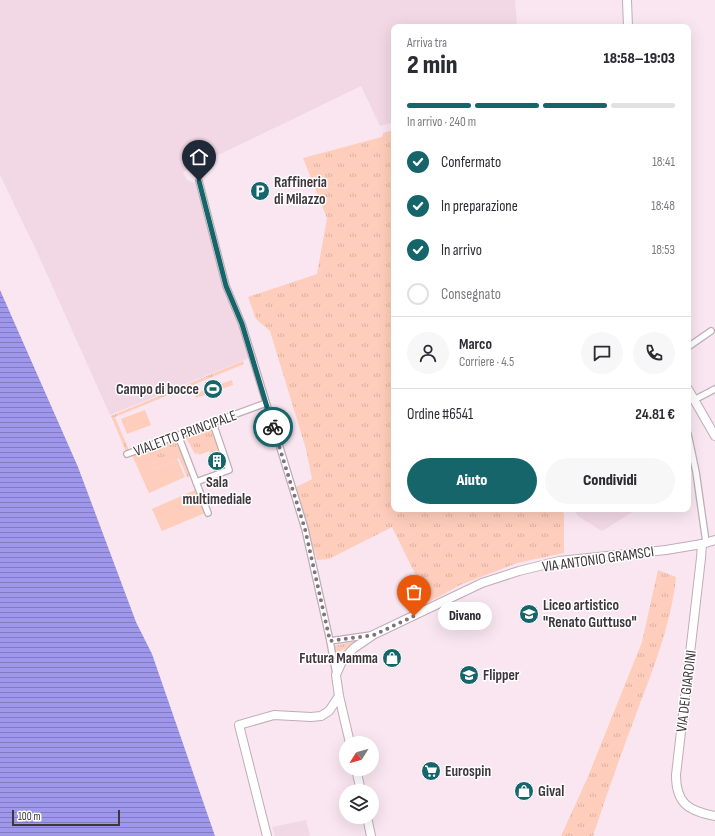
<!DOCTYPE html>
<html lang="it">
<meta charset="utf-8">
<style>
body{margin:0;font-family:"Sofia Sans Condensed",sans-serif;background:#f7f7f7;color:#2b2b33;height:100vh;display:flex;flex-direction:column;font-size:15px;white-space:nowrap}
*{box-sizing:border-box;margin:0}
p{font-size:13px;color:#7c7c81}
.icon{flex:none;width:22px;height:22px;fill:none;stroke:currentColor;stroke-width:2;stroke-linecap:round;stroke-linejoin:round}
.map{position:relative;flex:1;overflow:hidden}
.drawer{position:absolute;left:391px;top:24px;width:300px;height:488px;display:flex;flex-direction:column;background:#fff;border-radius:8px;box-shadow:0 4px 16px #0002}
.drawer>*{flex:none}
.needle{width:26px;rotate:233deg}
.controls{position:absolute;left:339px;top:736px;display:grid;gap:8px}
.controls a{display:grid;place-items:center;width:40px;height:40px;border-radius:50%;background:#fff;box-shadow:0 4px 16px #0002;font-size:20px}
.scale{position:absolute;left:12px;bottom:10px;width:108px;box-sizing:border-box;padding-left:4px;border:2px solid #3d363a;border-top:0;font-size:11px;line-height:14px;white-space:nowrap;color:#3d363a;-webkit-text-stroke:3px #fff;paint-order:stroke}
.pin{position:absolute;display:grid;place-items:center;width:34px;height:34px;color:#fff;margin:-41px -17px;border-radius:50% 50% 50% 0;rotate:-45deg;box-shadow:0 0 4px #0007}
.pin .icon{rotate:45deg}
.courier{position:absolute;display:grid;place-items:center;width:40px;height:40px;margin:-20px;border:3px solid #16656a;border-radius:50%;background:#fff;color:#222;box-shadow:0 1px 5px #0007}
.bubble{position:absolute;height:28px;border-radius:14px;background:#fff;box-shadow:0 4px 16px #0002;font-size:13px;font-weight:800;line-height:28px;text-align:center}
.overview em{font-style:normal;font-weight:800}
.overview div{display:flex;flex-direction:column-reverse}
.overview{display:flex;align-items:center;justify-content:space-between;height:68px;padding:0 16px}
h1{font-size:26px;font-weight:800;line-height:30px}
.bar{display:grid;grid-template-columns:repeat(4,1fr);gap:6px 4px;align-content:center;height:48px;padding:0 16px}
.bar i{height:5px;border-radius:3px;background:#e1e1e2}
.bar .on{background:#16656a}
.bar p{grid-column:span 4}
.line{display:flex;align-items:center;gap:10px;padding:0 16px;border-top:1px solid #e1e1e2}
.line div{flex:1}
.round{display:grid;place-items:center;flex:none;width:42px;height:42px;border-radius:21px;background:#f7f7f7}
ol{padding:0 16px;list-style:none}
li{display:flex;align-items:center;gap:12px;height:44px}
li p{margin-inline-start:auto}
li .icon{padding:4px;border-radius:50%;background:#16656a;color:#fff;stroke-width:4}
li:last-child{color:#7c7c81}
li i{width:22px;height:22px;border:2px solid #e1e1e2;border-radius:50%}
.action{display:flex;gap:8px;margin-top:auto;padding:8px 16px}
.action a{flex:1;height:46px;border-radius:24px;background:#16656a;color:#fff;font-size:16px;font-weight:800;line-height:46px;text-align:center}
.action a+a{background:#f7f7f7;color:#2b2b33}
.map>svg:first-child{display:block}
</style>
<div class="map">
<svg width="715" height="836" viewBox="0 0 715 836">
<defs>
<pattern id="grass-tufts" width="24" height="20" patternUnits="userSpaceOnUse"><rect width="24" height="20" fill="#fecdbb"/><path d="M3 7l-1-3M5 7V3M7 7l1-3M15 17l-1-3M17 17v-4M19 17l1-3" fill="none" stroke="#dbb1a2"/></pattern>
<pattern id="water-rules" width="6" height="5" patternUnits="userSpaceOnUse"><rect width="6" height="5" fill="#9e97eb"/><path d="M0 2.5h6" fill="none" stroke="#827cbf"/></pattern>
</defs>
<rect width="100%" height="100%" fill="#f9e6f0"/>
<g fill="#f2d7e5">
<polygon points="0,0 515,0 517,27 394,27 394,122 380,126 361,86 183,172 187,180 195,183 223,287 239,325 249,358 110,415 38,254 0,175"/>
<polygon points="573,509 637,509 602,531 578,516"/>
<polygon points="306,820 310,836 275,836 272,827"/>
</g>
<g fill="url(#grass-tufts)">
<polygon points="394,130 394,509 561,509 564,514 564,553 517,563 460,585 429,602 392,527 329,559 317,560 296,487 312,479 306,449 270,331 256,319 248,297 317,274 327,218 303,158 382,137 383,133"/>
<polygon points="243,361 244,364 115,417 130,453 127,454 111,416"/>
<polygon points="210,426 219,451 210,454 209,451 199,455 198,453 195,454 185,436"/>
<polygon points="176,438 191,475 187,477 179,458 155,469 147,450"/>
<path d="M658 570 676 577C671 626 652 672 635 717 620 757 606 796 593 836H561L587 779 642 642Z"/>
<polygon points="353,642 352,645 335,654 333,646"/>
</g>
<g fill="#fecdbb">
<polygon points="232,380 233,385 196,398 194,394"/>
<polygon points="145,410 151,425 127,434 121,419"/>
<polygon points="147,450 155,469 177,459 185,477 149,493 132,455"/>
<polygon points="195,490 205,513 162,531 152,509"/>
</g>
<polygon fill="url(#water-rules)" points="0,290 78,467 136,622 152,654 215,836 0,836"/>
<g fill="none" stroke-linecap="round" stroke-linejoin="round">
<defs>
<g id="street">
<polyline points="199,181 226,286 242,324 251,353 305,529 330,641 336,674"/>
<polyline points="688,347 711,331"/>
<polyline points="694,400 715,389"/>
<polyline points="688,434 696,472 706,542"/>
<polyline points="178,435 208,513"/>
<polyline points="127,454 266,403"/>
<polyline points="196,482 229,470 213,423"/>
<polyline points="330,641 371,635"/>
</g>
<g id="secondary">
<polyline points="627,0 628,27"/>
<polyline points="688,389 715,436"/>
<path d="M702 544 701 558 676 775C676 803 688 811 715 816"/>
<polyline points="350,743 339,696 336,675 343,659 354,648 373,635 482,583 519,571 559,561 666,550 702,544 715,540"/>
<polyline points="356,769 361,791"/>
<polyline points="367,817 371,836"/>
<polyline points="267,836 239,725 274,715 311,717 321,716 329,711 339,696"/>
</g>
</defs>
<use href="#street" stroke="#bfadb7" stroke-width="8"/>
<use href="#secondary" stroke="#bfadb7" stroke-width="10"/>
<use href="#street" stroke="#fff" stroke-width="5.5"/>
<use href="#secondary" stroke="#fff" stroke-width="8"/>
</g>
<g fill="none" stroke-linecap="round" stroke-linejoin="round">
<polyline stroke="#7f747a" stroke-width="4" stroke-dasharray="0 7.2" points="273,427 305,529 330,641 374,635 414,616"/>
<polyline stroke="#16656a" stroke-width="5" points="199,181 226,286 242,324 273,427"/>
</g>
<defs>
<symbol id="parking-disc" viewBox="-11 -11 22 22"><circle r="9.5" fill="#16656a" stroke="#fff"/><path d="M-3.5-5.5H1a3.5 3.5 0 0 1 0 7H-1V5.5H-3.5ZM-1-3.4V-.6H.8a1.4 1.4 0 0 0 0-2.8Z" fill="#fff"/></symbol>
<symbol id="stadium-disc" viewBox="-11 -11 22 22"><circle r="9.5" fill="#16656a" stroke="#fff"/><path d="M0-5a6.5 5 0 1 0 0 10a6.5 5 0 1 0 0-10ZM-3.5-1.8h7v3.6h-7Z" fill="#fff"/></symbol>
<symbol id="building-disc" viewBox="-11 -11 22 22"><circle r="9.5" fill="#16656a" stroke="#fff"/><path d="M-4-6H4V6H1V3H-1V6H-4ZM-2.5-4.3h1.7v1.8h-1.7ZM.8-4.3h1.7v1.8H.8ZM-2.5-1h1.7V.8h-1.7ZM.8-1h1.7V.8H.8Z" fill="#fff"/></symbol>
<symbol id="school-disc" viewBox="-11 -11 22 22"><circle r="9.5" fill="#16656a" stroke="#fff"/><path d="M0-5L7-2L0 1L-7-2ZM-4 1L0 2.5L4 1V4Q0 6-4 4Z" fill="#fff"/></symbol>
<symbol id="shop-disc" viewBox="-11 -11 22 22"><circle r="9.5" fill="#16656a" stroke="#fff"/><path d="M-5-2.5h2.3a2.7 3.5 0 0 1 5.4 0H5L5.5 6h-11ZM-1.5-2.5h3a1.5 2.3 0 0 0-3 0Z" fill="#fff"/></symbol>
<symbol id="supermarket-disc" viewBox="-11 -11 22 22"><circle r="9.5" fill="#16656a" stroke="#fff"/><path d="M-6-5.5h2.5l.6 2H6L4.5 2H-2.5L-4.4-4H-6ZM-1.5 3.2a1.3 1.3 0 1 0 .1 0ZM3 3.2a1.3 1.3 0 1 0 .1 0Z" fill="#fff"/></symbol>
</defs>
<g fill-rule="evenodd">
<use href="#parking-disc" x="249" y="180" width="22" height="22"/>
<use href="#stadium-disc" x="202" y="378" width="22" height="22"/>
<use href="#building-disc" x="206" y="450" width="22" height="22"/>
<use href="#school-disc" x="518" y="603" width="22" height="22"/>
<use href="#shop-disc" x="381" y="647" width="22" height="22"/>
<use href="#school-disc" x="458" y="664" width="22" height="22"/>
<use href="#supermarket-disc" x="420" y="760" width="22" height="22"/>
<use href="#shop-disc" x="513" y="780" width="22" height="22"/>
</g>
<g text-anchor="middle" stroke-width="3" stroke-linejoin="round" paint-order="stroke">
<g font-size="15" font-weight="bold" fill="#3d363a" stroke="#fff" text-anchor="start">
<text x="274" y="187">Raffineria<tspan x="274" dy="17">di Milazzo</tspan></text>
<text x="199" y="394" text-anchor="end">Campo di bocce</text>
<text x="217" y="487" text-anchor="middle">Sala<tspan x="217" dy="17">multimediale</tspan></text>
<text x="543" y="610">Liceo artistico<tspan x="543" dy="17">"Renato Guttuso"</tspan></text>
<text x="378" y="663" text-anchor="end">Futura Mamma</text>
<text x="483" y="680">Flipper</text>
<text x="445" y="776">Eurospin</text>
<text x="538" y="796">Gival</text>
</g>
<g font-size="15" fill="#3d363a" stroke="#fff">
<text transform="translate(185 433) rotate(-20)" y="5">VIALETTO PRINCIPALE</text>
<text transform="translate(598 559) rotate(-8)" y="5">VIA ANTONIO GRAMSCI</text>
<text transform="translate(686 691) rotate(-83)" y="5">VIA DEI GIARDINI</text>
</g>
</g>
</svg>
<div class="controls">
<a><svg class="needle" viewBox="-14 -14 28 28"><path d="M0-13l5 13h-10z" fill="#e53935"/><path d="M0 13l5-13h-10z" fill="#7c7c81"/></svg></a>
<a><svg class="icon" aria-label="layers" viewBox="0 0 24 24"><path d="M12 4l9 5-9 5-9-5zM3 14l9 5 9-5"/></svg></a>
</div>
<div class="scale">100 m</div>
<div class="pin" style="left:414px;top:616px;background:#ea580c"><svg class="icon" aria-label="bag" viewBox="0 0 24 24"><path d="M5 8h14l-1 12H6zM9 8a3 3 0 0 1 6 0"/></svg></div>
<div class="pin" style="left:199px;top:181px;background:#1f2937"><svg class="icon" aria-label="home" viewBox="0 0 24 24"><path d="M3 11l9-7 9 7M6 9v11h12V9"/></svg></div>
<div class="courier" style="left:273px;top:427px"><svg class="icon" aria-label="bike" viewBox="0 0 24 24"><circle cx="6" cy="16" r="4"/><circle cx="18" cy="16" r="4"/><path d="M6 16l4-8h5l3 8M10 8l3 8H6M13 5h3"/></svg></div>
<div class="bubble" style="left:438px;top:602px;width:54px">Divano</div>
<section class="drawer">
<div class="overview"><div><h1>2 min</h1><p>Arriva tra</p></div><em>18:58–19:03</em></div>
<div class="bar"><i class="on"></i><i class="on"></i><i class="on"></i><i></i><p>In arrivo · 240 m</p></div>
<ol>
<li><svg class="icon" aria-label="check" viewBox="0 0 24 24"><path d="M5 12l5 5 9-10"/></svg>Confermato<p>18:41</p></li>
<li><svg class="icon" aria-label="check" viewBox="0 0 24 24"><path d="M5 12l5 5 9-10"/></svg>In preparazione<p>18:48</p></li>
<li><svg class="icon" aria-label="check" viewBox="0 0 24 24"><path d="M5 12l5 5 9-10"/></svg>In arrivo<p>18:53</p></li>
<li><i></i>Consegnato</li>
</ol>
<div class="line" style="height:72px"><a class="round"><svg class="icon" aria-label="person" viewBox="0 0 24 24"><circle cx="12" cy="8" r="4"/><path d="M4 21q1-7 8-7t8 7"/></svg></a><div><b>Marco</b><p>Corriere · 4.5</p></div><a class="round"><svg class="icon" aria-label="chat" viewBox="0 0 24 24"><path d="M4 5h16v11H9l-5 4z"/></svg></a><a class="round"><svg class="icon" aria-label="phone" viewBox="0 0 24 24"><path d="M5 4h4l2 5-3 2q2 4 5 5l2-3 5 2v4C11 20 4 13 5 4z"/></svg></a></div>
<div class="line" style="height:52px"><div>Ordine #6541</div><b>24.81 €</b></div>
<div class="action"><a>Aiuto</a><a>Condividi</a></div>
</section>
</div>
